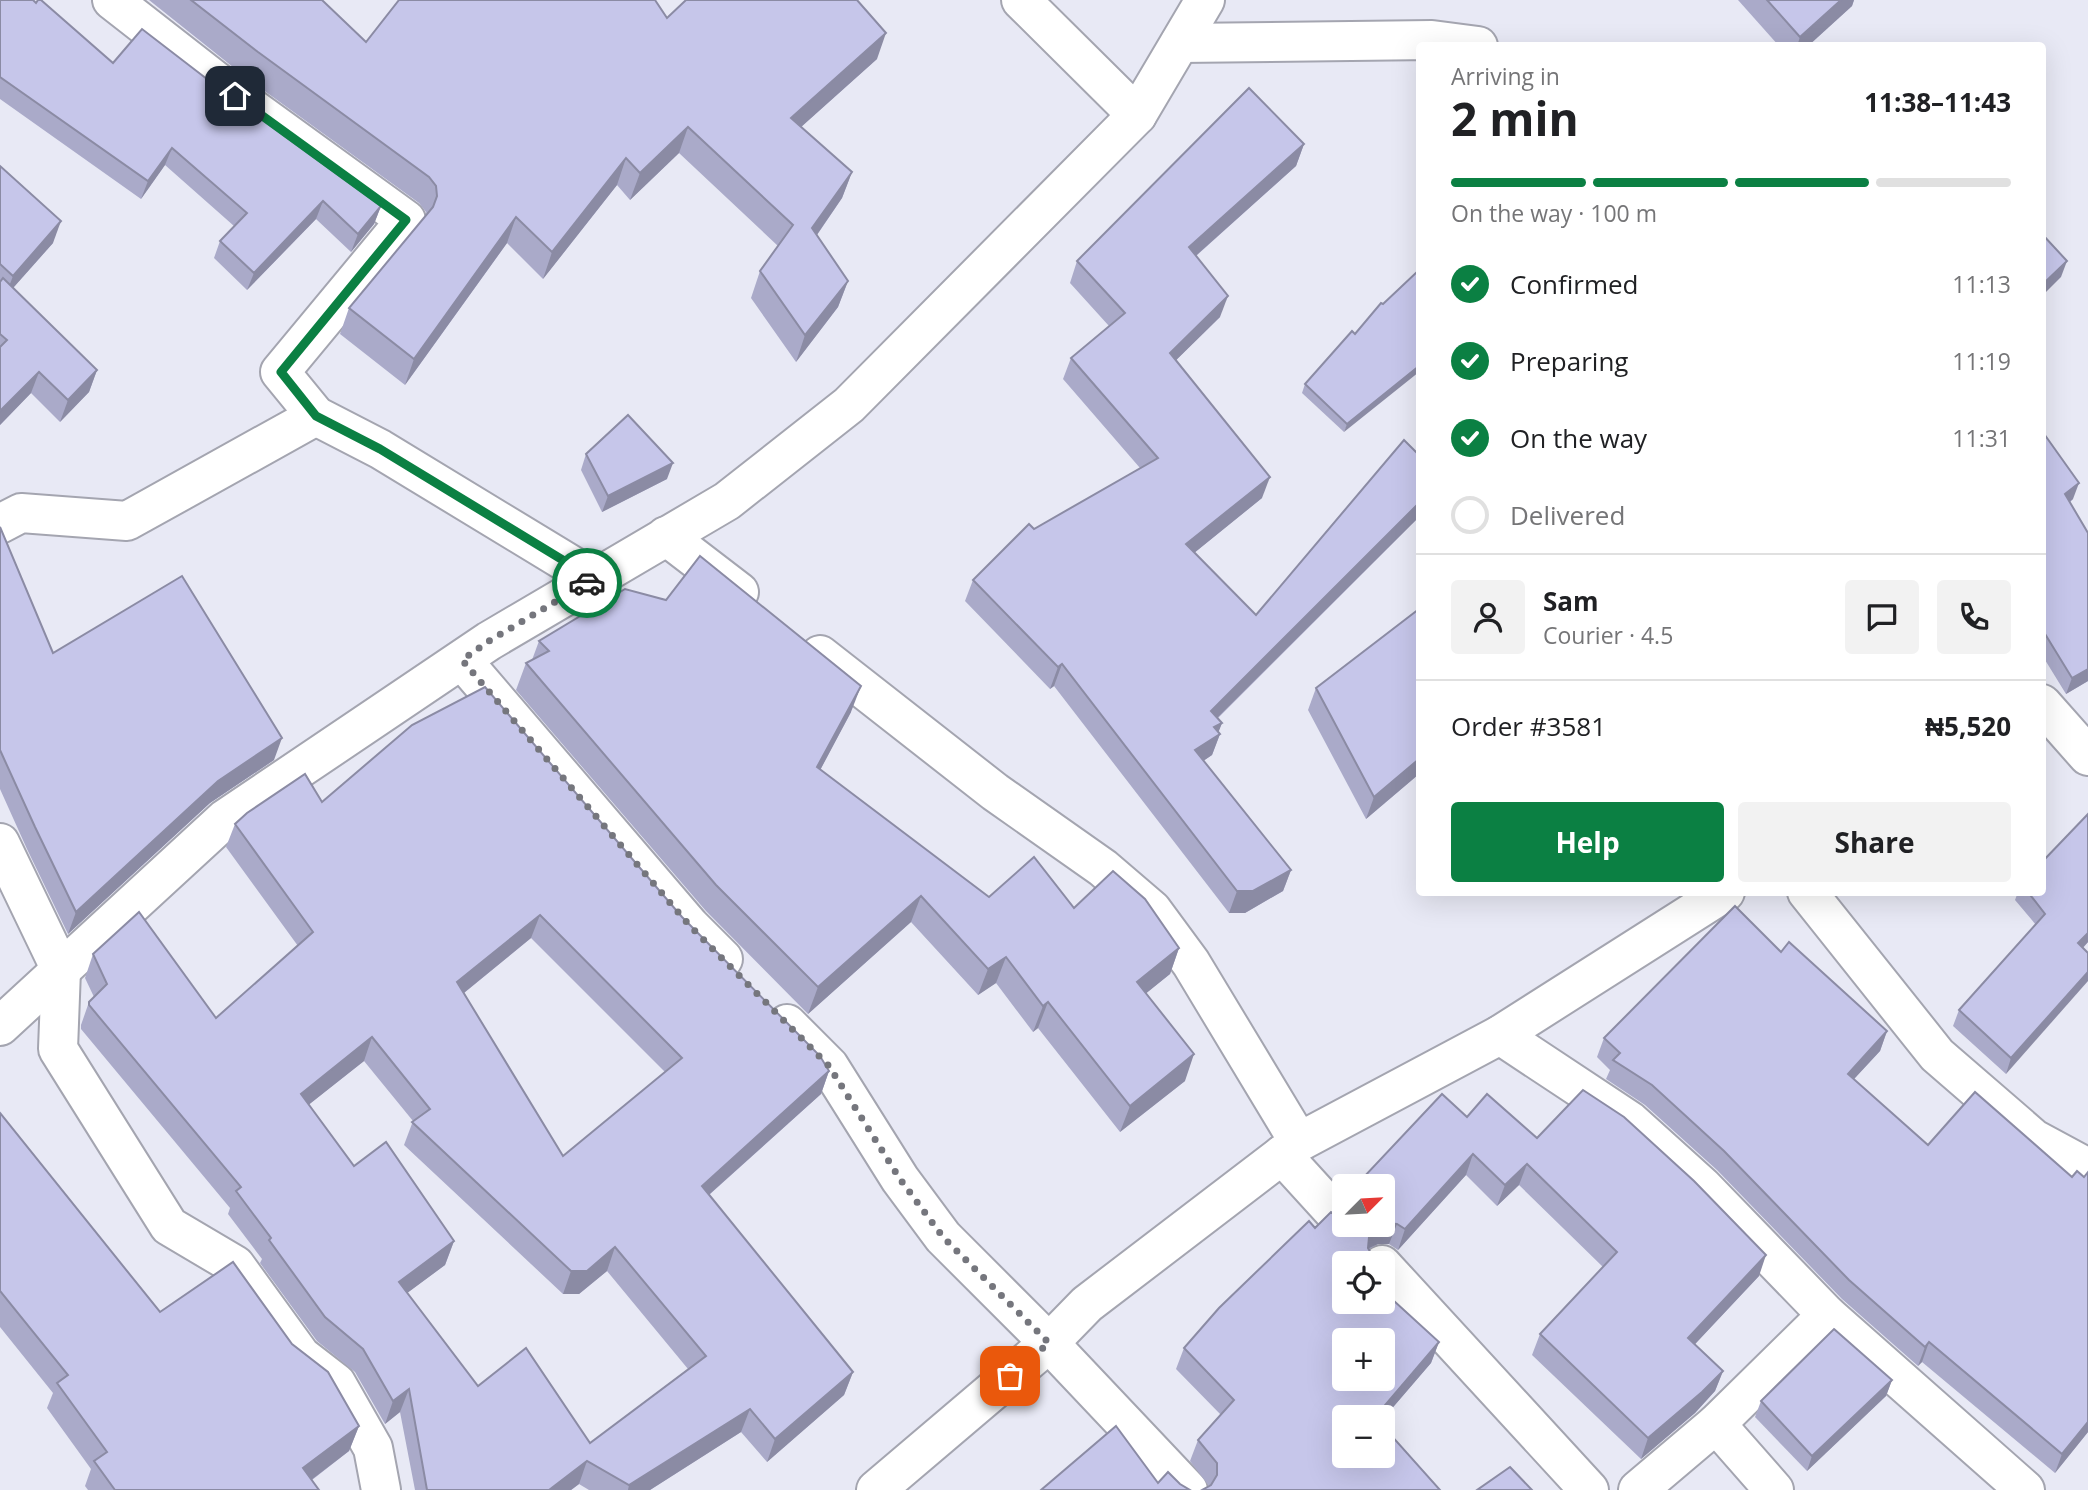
<!DOCTYPE html>
<meta charset="utf-8">
<style>
body{margin:0;font-family:"Open Sans",sans-serif;background:#f2f2f2;color:#202124;height:100vh;display:flex;flex-direction:column;font-size:26px;white-space:nowrap}
*{box-sizing:border-box;margin:0}
p{font-size:23px;color:#757577}
.icon{flex:none;width:38px;height:38px;fill:none;stroke:currentColor;stroke-width:2;stroke-linecap:round;stroke-linejoin:round}
.map{position:relative;flex:1;overflow:hidden}
.sheet{position:absolute;left:1416px;top:42px;width:630px;height:854px;display:flex;flex-direction:column;background:#fff;border-radius:7px;box-shadow:0 7px 28px #0002}
.sheet>*{flex:none}
.needle{width:46px;rotate:66deg}
.tools{position:absolute;left:1332px;top:1174px;display:grid;gap:14px}
.tools a{display:grid;place-items:center;width:63px;height:63px;border-radius:7px;background:#fff;box-shadow:0 7px 28px #0002;font-size:35px}
.pin{position:absolute;display:grid;place-items:center;width:60px;height:60px;color:#fff;margin:-30px;border-radius:14px;box-shadow:0 4px 10px #0006}
.courier{position:absolute;display:grid;place-items:center;width:70px;height:70px;margin:-35px;border:5px solid #0b8043;border-radius:50%;background:#fff;color:#222;box-shadow:0 2px 9px #0007}
.summary em{font-style:normal;font-weight:700}
.summary div{display:flex;flex-direction:column-reverse}
.summary{display:flex;align-items:center;justify-content:space-between;height:119px;padding:0 35px}
h1{font-size:46px;font-weight:700;line-height:52px}
.bar{display:grid;grid-template-columns:repeat(4,1fr);gap:10px 7px;align-content:center;height:84px;padding:0 35px}
.bar i{height:9px;border-radius:5px;background:#e0e0e0}
.bar .active{background:#0b8043}
.bar p{grid-column:span 4}
.line{display:flex;align-items:center;gap:18px;padding:0 35px;border-top:2px solid #e0e0e0}
.line div{flex:1}
.round{display:grid;place-items:center;flex:none;width:74px;height:74px;border-radius:7px;background:#f2f2f2}
ol{padding:0 35px;list-style:none}
li{display:flex;align-items:center;gap:21px;height:77px}
li p{margin-inline-start:auto}
li .icon{padding:7px;border-radius:50%;background:#0b8043;color:#fff;stroke-width:4}
li:last-child{color:#757577}
li i{width:38px;height:38px;border:4px solid #e0e0e0;border-radius:50%}
.button{display:flex;gap:14px;margin-top:auto;padding:14px 35px}
.button a{flex:1;height:80px;border-radius:7px;background:#0b8043;color:#fff;font-size:28px;font-weight:700;line-height:80px;text-align:center}
.button a+a{background:#f2f2f2;color:#202124}
.map>svg:first-child{display:block}
</style>
<div class="map">
<svg width="2088" height="1490" viewBox="0 0 2088 1490">
<rect width="100%" height="100%" fill="#e8e9f5"/>
<g fill="none" stroke-linecap="round" stroke-linejoin="round">
<defs>
<g id="minor">
<polyline points="112,0 235,96 406,220 280,372 316,416 380,449 594,579"/>
<polyline points="1021,0 1137,115"/>
<polyline points="1180,43 1432,40 1478,46"/>
<polyline points="0,524 21,513 127,521 316,416"/>
<polyline points="666,536 739,592"/>
<polyline points="820,655 995,792 1103,868 1152,910 1191,963 1299,1142"/>
<polyline points="462,660 690,926 723,959"/>
<polyline points="2042,704 2088,756"/>
<polyline points="0,843 61,970 58,1049 169,1226 235,1265 301,1356 336,1383 373,1448 381,1490"/>
<polyline points="1807,892 1937,1055 2034,1139 2088,1168"/>
<polyline points="787,1024 829,1066 900,1179 943,1237 1049,1343 1188,1490"/>
<polyline points="0,1026 225,819 489,641 727,501 849,405 1137,115 1205,0"/>
<polyline points="1500,1035 1630,1121 1702,1186 1827,1315 2025,1490"/>
<polyline points="1282,1155 1344,1223"/>
<polyline points="1382,1265 1589,1490"/>
<polyline points="1716,1424 1774,1490"/>
<polyline points="876,1490 1049,1343 1087,1304 1299,1142 1500,1035 1725,892"/>
<polyline points="1638,1490 1716,1424 1827,1315"/>
</g>
</defs>
<use href="#minor" stroke="#a4a5b0" stroke-width="42"/>
<use href="#minor" stroke="#fff" stroke-width="38"/>
</g>
<g fill="#aaaac9" fill-rule="evenodd">
<polygon points="0,0 113,63 229,96 381,206 374,224 351,252 316,219 247,290 214,258 220,241 234,226 165,165 141,199 0,99"/>
<polygon points="149,0 322,0 366,42 667,18 877,59 801,127 852,172 842,198 817,235 848,281 838,307 796,362 751,298 760,271 778,246 679,153 630,200 617,185 543,279 507,243 405,385 340,334 349,308 427,215 426,212 419,203 248,79"/>
<polygon points="1738,0 1854,0 1852,6 1808,46 1779,46"/>
<polygon points="1304,144 1296,166 1196,256 1220,317 1176,360 1262,498 1194,553 1256,615 1419,455 1419,517 1218,718 1222,723 1218,732 1220,734 1212,755 1203,761 1291,870 1283,891 1245,913 1229,913 1054,686 1050,689 965,601 973,580 1034,529 1140,468 1063,379 1071,358 1109,326 1070,283 1077,261"/>
<polygon points="0,166 53,243 13,288 97,370 89,392 60,422 31,393 0,425"/>
<polygon points="1419,270 1344,432 1302,393 1305,384 1383,304"/>
<polygon points="2042,431 2073,499 2070,502 2088,681 2066,694 2042,655"/>
<polygon points="586,454 667,479 602,512 581,470"/>
<polygon points="0,527 53,653 274,760 210,803 68,934 27,849 0,789"/>
<polygon points="539,641 851,712 820,770 989,897 1074,908 1179,948 1170,974 1146,993 1185,1081 1120,1132 1038,1028 1033,1032 996,983 978,995 911,922 808,1014 706,911 516,690 526,663 532,660"/>
<polygon points="1316,688 1419,774 1366,819 1308,710"/>
<path d="M322 802 682 917 829 1071 821 1094 709 1195 853 1372 844 1395 767 1462 741 1432 650 1490H589L579 1484 571 1490H415L400 1412 385 1424 355 1372 317 1341 260 1263 262 1259 228 1214 230 1208 81 1029V1025L89 1002 94 997 85 978 93 954 216 1018 298 946 226 847 235 824ZM531 938 665 1072 563 1156 464 993ZM364 1061 413 1121 404 1145 563 1294H579L607 1271 688 1369 590 1443 478 1386 407 1293 445 1265 454 1241 354 1166 308 1105Z"/>
<polygon points="2018,892 2042,892 2088,942 2083,948 2006,1074 1953,1026 1959,1010 2036,925 2015,900"/>
<polygon points="1781,952 1887,1031 1880,1051 1854,1079 2088,1432 2055,1473 1922,1362 1918,1366 1842,1299 1717,1170 1645,1105 1606,1079 1610,1070 1597,1057 1604,1038"/>
<polygon points="0,1113 160,1312 292,1344 359,1426 349,1451 312,1480 319,1490 88,1490 85,1486 91,1469 47,1408 53,1393 0,1327"/>
<polygon points="1467,1117 1537,1138 1759,1276 1695,1344 1723,1371 1715,1391 1695,1413 1641,1459 1532,1355 1540,1334 1603,1267 1519,1185 1497,1206 1466,1175 1398,1250 1389,1244 1378,1244 1344,1264 1439,1342 1431,1363 1382,1420 1382,1418 1344,1418 1209,1486 1190,1461 1198,1440 1221,1415 1176,1369 1184,1348 1315,1228 1344,1225 1382,1225 1382,1186 1358,1186 1361,1180"/>
<polygon points="1892,1380 1886,1396 1807,1471 1755,1417 1761,1401"/>
</g>
<g fill="#8b8ba4">
<polygon points="1841,0 1854,0 1852,6 1808,46 1797,46 1800,37"/>
<polygon points="886,33 877,59 782,144 791,118"/>
<polygon points="688,127 679,153 630,200 640,173"/>
<polygon points="1304,144 1296,166 1181,269 1189,247"/>
<polygon points="172,148 165,165 141,199 148,181"/>
<polygon points="626,158 617,185 543,279 552,252"/>
<polygon points="852,172 842,198 803,255 812,228"/>
<polygon points="323,201 316,219 247,290 254,273"/>
<polygon points="381,206 374,224 351,252 358,234"/>
<polygon points="516,217 507,243 405,385 414,359"/>
<polygon points="61,221 53,243 5,297 13,276"/>
<polygon points="2067,261 2061,277 2042,296 2042,285"/>
<polygon points="848,281 838,307 796,362 805,335"/>
<polygon points="1228,296 1220,317 1162,374 1170,353"/>
<polygon points="1419,366 1419,372 1344,432 1347,424"/>
<polygon points="97,370 89,392 60,422 68,400"/>
<polygon points="39,372 31,393 0,425 0,411"/>
<polygon points="673,463 667,479 602,512 608,496"/>
<polygon points="1270,477 1262,498 1178,566 1186,544"/>
<polygon points="2079,483 2073,499 2059,510 2065,494"/>
<polygon points="1419,503 1419,517 1203,732 1211,711"/>
<polygon points="1062,664 1054,686 1050,689 1058,667"/>
<polygon points="2088,669 2088,681 2066,694 2072,678"/>
<polygon points="861,686 851,712 808,793 817,767"/>
<polygon points="1222,723 1217,736 1220,734 1212,755 1187,772 1195,750 1214,727"/>
<polygon points="282,738 274,760 210,803 68,934 76,912 218,781"/>
<polygon points="1419,759 1419,774 1366,819 1374,797"/>
<polygon points="1291,870 1283,891 1245,913 1229,913 1237,891"/>
<polygon points="921,896 911,922 808,1014 818,987"/>
<polygon points="540,915 531,938 449,1005 457,982"/>
<polygon points="2088,933 2088,942 2072,959 2078,943"/>
<polygon points="1179,948 1170,974 1128,1008 1137,982"/>
<polygon points="1006,957 996,983 978,995 988,969"/>
<polygon points="2088,972 2088,981 2006,1074 2011,1058"/>
<polygon points="1048,1002 1038,1028 1033,1032 1043,1006"/>
<polygon points="1887,1031 1880,1051 1841,1093 1848,1074"/>
<polygon points="372,1037 364,1061 292,1118 301,1094"/>
<polygon points="1194,1054 1185,1081 1120,1132 1130,1106"/>
<polygon points="829,1071 821,1094 693,1209 702,1186"/>
<polygon points="1473,1154 1466,1175 1398,1250 1405,1229"/>
<polygon points="1527,1164 1519,1185 1497,1206 1505,1185"/>
<polygon points="1385,1223 1397,1224 1389,1244 1378,1244 1367,1249 1369,1237 1374,1229"/>
<polygon points="454,1241 445,1265 391,1305 399,1282"/>
<polygon points="615,1247 607,1271 579,1294 563,1294 571,1271"/>
<polygon points="1766,1255 1759,1276 1681,1359 1688,1338"/>
<polygon points="1439,1342 1431,1363 1382,1420 1382,1418 1375,1418"/>
<polygon points="1929,1342 1922,1362 1918,1366 1925,1347"/>
<polygon points="1723,1371 1715,1391 1695,1413 1641,1459 1648,1438"/>
<polygon points="853,1372 844,1395 767,1462 775,1439"/>
<polygon points="1892,1380 1886,1396 1807,1471 1812,1456"/>
<polygon points="409,1389 400,1412 385,1424 393,1401"/>
<polygon points="750,1409 741,1432 650,1490 628,1490 629,1485"/>
<polygon points="2088,1422 2088,1432 2055,1473 2062,1454"/>
<polygon points="359,1426 349,1451 298,1490 303,1468"/>
<polygon points="587,1461 579,1484 571,1490 549,1490"/>
</g>
<g fill="#c6c6ea" stroke="#8b8ba4" stroke-width="2" fill-rule="evenodd">
<polygon points="0,0 33,0 36,3 38,0 41,0 113,63 142,29 229,96 381,206 358,234 323,201 254,273 220,241 247,213 172,148 148,181 0,77"/>
<polygon points="191,0 322,0 366,42 399,0 655,0 667,18 686,0 857,0 886,33 791,118 852,172 812,228 848,281 805,335 760,271 793,225 688,127 640,173 626,158 552,252 516,217 414,359 349,308 433,207 437,196 436,186 429,177 258,52"/>
<polygon points="1767,0 1841,0 1800,37"/>
<polygon points="1249,88 1304,144 1189,247 1228,296 1170,353 1270,477 1186,544 1256,615 1404,440 1419,455 1419,503 1211,711 1222,723 1214,727 1220,734 1195,750 1291,870 1253,891 1237,891 1062,664 1058,667 973,580 1029,524 1034,529 1158,458 1071,358 1125,313 1077,261"/>
<polygon points="0,166 61,221 13,276 0,264"/>
<polygon points="2042,234 2067,261 2042,285"/>
<polygon points="1419,270 1419,366 1347,424 1305,384 1352,331 1355,334 1381,303 1383,304"/>
<polygon points="3,278 97,370 68,400 39,372 0,411 0,347 7,340 0,334 0,282"/>
<polygon points="628,415 673,463 608,496 586,454"/>
<polygon points="2042,431 2079,483 2065,494 2088,533 2088,669 2072,678 2042,629"/>
<polygon points="0,527 53,653 182,576 282,738 218,781 76,912 35,827 0,750"/>
<polygon points="700,556 861,686 817,767 989,897 1034,857 1074,908 1113,871 1145,899 1179,948 1137,982 1194,1054 1130,1106 1048,1002 1043,1006 1006,957 988,969 921,896 818,987 716,885 526,663 549,651 539,641 625,589 666,600"/>
<polygon points="1419,609 1419,759 1374,797 1316,688"/>
<path d="M485 687 682 917 820 1056 829 1071 702 1186 853 1372 775 1439 750 1409 629 1485 587 1461 549 1490H427L409 1389 393 1401 363 1349 325 1317 269 1240 271 1238 236 1191 241 1187 89 1005V1002L107 984 93 954 139 912 216 1018 313 932 235 824 247 813 305 774 322 802 412 725ZM540 915 682 1058 563 1156 457 982ZM372 1037 430 1109 412 1122 571 1271H587L615 1247 706 1356 590 1443 526 1348 478 1386 399 1282 454 1241 386 1142 354 1166 301 1094Z"/>
<polygon points="2088,814 2088,933 2078,943 2088,953 2088,972 2011,1058 1959,1010 2045,914 2028,892 2042,892 2042,862"/>
<polygon points="1735,906 1781,952 1789,942 1887,1031 1848,1074 1928,1145 1975,1092 2072,1177 2077,1171 2084,1177 2088,1172 2088,1422 2062,1454 1929,1342 1925,1347 1849,1280 1724,1151 1652,1085 1613,1060 1620,1053 1604,1038"/>
<polygon points="1583,1090 1624,1117 1694,1181 1766,1255 1688,1338 1723,1371 1702,1392 1648,1438 1540,1334 1617,1252 1527,1164 1505,1185 1473,1154 1405,1229 1397,1224 1385,1223 1382,1224 1382,1186 1365,1186 1361,1180 1442,1094 1467,1117 1487,1094 1537,1138"/>
<polygon points="0,1113 160,1312 233,1262 292,1344 328,1372 359,1426 303,1468 319,1490 115,1490 94,1461 107,1452 57,1383 68,1375 0,1291"/>
<path d="M1331 1212 1344 1222V1225H1381L1374 1229 1369 1237 1368 1248 1376 1262 1374 1264H1344V1302H1382V1290L1439 1342 1375 1417 1376 1418H1344V1456H1382V1425L1440 1490H1202L1211 1485 1217 1475V1463L1198 1440 1234 1400 1184 1348 1219 1308 1309 1221 1315 1228ZM1344 1340H1382V1379H1344Z"/>
<polygon points="1834,1329 1892,1380 1812,1456 1761,1401"/>
<polygon points="1116,1426 1158,1483 1168,1472 1180,1484 1190,1490 1041,1490"/>
<polygon points="1510,1467 1532,1490 1477,1490"/>
</g>
<g fill="none" stroke-linecap="round" stroke-linejoin="round">
<polyline stroke="#75767d" stroke-width="7" stroke-dasharray="0 12.6" points="587,583 489,641 462,660 690,926 829,1066 900,1179 943,1237 1049,1343 1010,1376"/>
<polyline stroke="#0b8043" stroke-width="9" points="235,96 406,220 281,372 316,416 380,449 594,579 587,583"/>
</g>
</svg>
<div class="tools">
<a><svg class="needle" viewBox="-14 -14 28 28"><path d="M0-13l5 13h-10z" fill="#e53935"/><path d="M0 13l5-13h-10z" fill="#757577"/></svg></a>
<a><svg class="icon" aria-label="locate" viewBox="0 0 24 24"><circle cx="12" cy="12" r="6"/><path d="M12 2v4M12 18v4M2 12h4M18 12h4"/></svg></a>
<a>+</a>
<a>−</a>
</div>
<div class="pin" style="left:1010px;top:1376px;background:#ea580c"><svg class="icon" aria-label="bag" viewBox="0 0 24 24"><path d="M5 8h14l-1 12H6zM9 8a3 3 0 0 1 6 0"/></svg></div>
<div class="pin" style="left:235px;top:96px;background:#1f2937"><svg class="icon" aria-label="home" viewBox="0 0 24 24"><path d="M3 11l9-7 9 7M6 9v11h12V9"/></svg></div>
<div class="courier" style="left:587px;top:583px"><svg class="icon" aria-label="car" viewBox="0 0 24 24"><path d="M5 17H2v-5l4-1 3-4h7l3 4 3 1v5h-3M9 17h6M6 11h13"/><circle cx="7" cy="17" r="2"/><circle cx="17" cy="17" r="2"/></svg></div>
<section class="sheet">
<div class="summary"><div><h1>2 min</h1><p>Arriving in</p></div><em>11:38–11:43</em></div>
<div class="bar"><i class="active"></i><i class="active"></i><i class="active"></i><i></i><p>On the way · 100 m</p></div>
<ol>
<li><svg class="icon" aria-label="check" viewBox="0 0 24 24"><path d="M5 12l5 5 9-10"/></svg>Confirmed<p>11:13</p></li>
<li><svg class="icon" aria-label="check" viewBox="0 0 24 24"><path d="M5 12l5 5 9-10"/></svg>Preparing<p>11:19</p></li>
<li><svg class="icon" aria-label="check" viewBox="0 0 24 24"><path d="M5 12l5 5 9-10"/></svg>On the way<p>11:31</p></li>
<li><i></i>Delivered</li>
</ol>
<div class="line" style="height:126px"><a class="round"><svg class="icon" aria-label="person" viewBox="0 0 24 24"><circle cx="12" cy="8" r="4"/><path d="M4 21q1-7 8-7t8 7"/></svg></a><div><b>Sam</b><p>Courier · 4.5</p></div><a class="round"><svg class="icon" aria-label="chat" viewBox="0 0 24 24"><path d="M4 5h16v11H9l-5 4z"/></svg></a><a class="round"><svg class="icon" aria-label="phone" viewBox="0 0 24 24"><path d="M5 4h4l2 5-3 2q2 4 5 5l2-3 5 2v4C11 20 4 13 5 4z"/></svg></a></div>
<div class="line" style="height:91px"><div>Order #3581</div><b>₦5,520</b></div>
<div class="button"><a>Help</a><a>Share</a></div>
</section>
</div>
